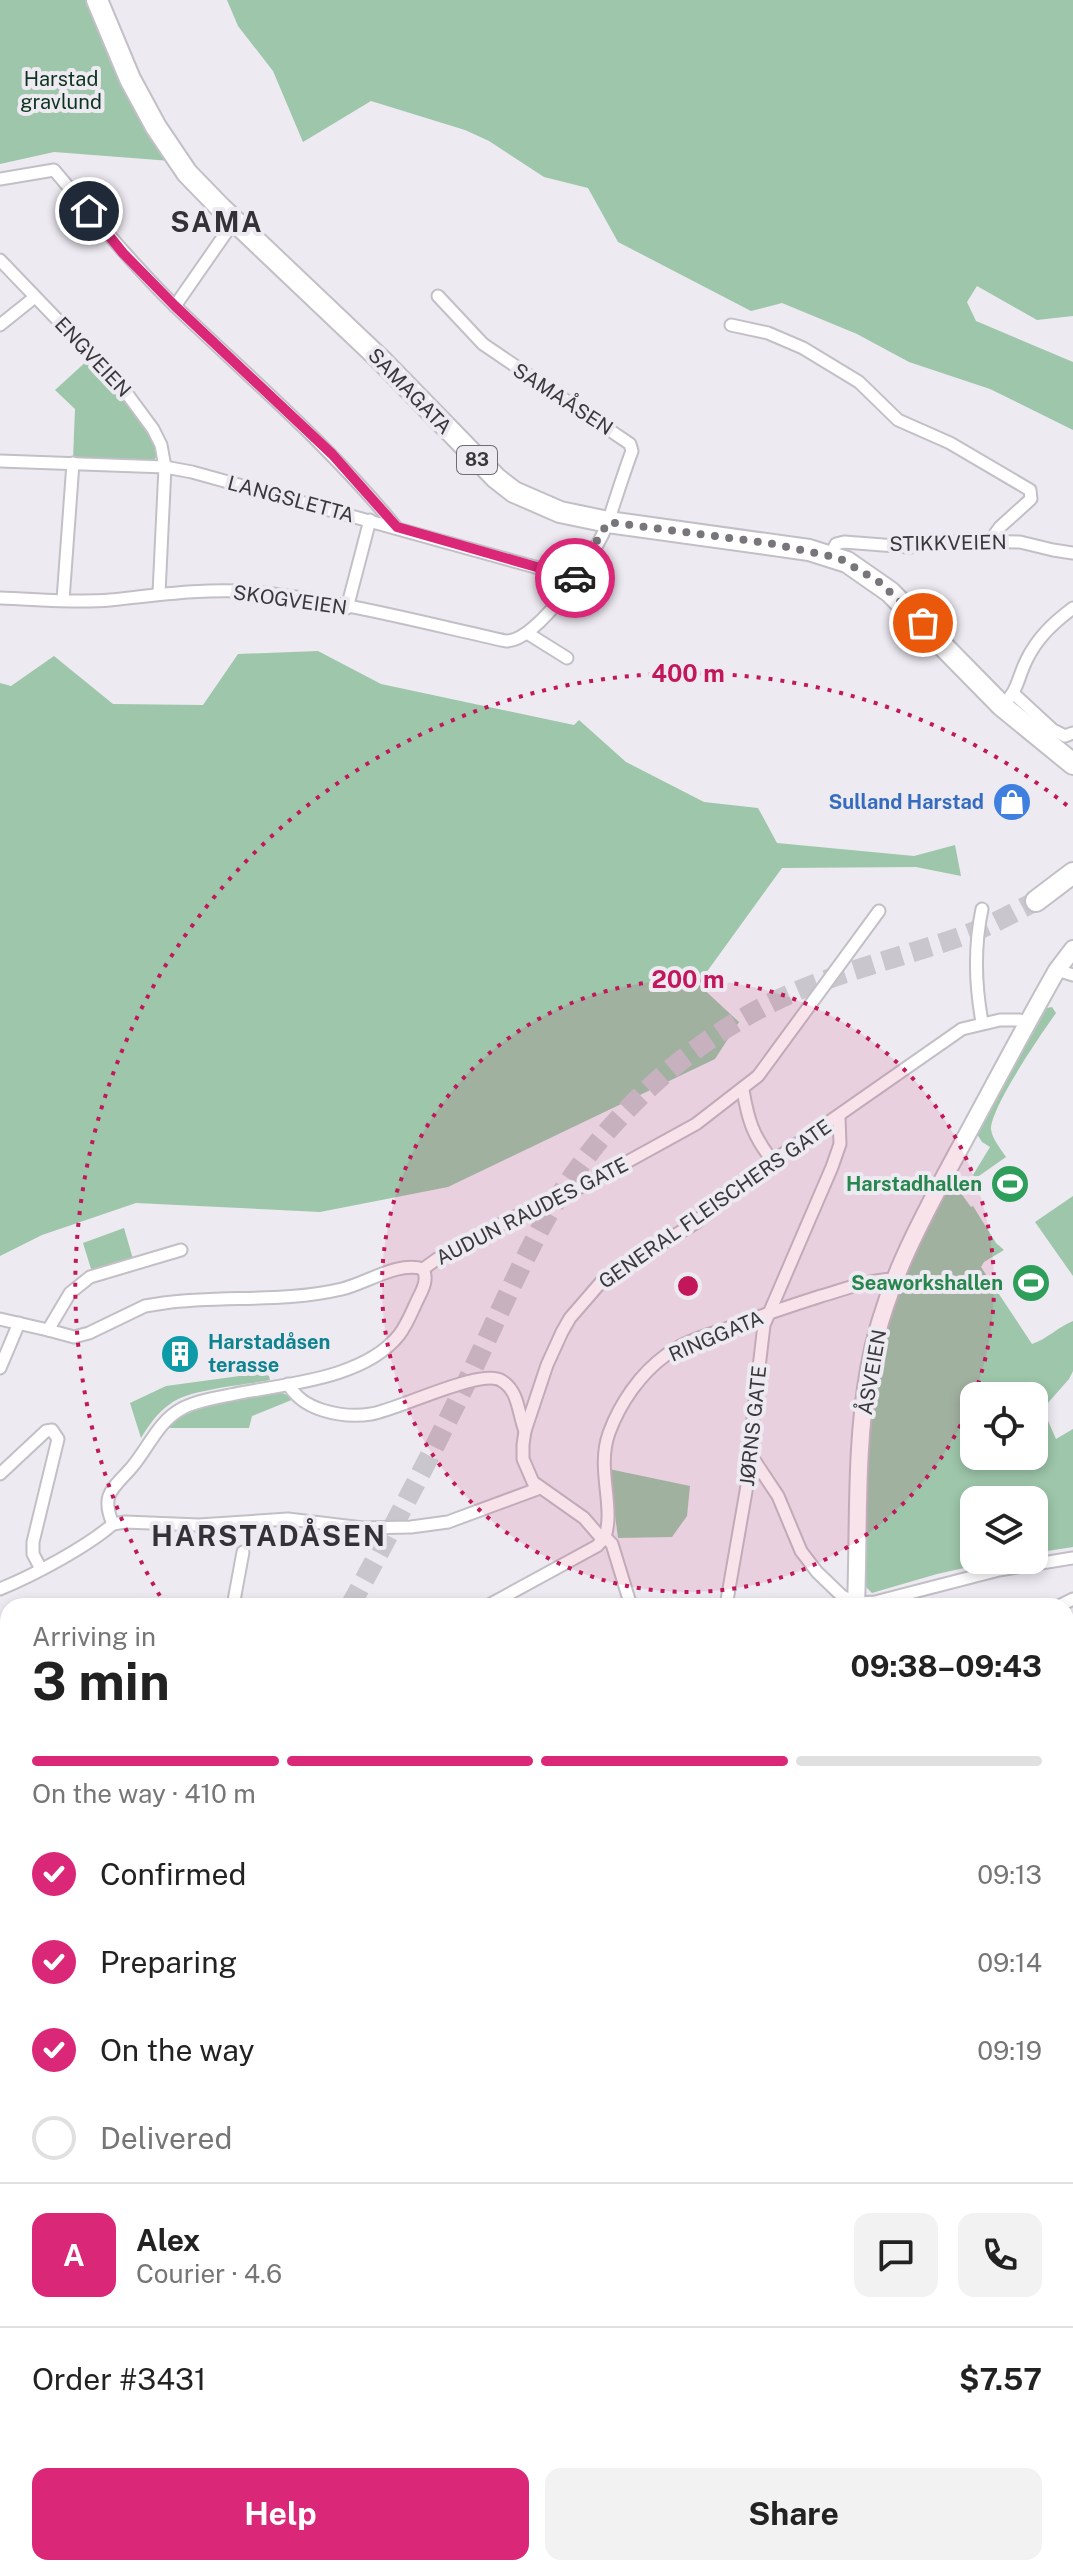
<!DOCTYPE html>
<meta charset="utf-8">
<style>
body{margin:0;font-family:"Public Sans",sans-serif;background:#f2f2f2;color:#222;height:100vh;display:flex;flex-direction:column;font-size:30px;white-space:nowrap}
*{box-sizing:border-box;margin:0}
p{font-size:26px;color:#767676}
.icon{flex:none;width:44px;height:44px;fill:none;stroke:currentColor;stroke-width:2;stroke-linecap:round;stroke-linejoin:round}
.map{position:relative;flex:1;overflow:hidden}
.drawer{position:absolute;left:0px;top:1598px;width:1074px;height:978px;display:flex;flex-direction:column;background:#fff;border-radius:24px 24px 0 0;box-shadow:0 4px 12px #0003}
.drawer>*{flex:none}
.controls{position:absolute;left:960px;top:1382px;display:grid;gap:16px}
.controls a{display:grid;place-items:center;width:88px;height:88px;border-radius:16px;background:#fff;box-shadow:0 4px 12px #0003;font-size:40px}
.pin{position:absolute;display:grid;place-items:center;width:68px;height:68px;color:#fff;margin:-34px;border:4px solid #fff;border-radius:50%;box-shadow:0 2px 8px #0007}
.courier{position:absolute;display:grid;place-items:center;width:80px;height:80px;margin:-40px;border:6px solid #db2777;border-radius:50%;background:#fff;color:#222;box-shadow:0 2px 10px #0007}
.summary em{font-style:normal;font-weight:700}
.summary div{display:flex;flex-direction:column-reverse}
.summary{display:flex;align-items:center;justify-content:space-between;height:136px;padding:0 32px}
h1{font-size:52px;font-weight:700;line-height:60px}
.bar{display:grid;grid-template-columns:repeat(4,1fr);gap:12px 8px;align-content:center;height:96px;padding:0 32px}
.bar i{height:10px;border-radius:6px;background:#e0e0e0}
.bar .current{background:#db2777}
.bar p{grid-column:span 4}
.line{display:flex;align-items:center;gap:20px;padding:0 32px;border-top:2px solid #e0e0e0}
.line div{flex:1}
.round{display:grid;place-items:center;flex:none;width:84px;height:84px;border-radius:16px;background:#f2f2f2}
ol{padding:0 32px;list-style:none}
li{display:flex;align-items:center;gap:24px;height:88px}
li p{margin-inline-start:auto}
li .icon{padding:8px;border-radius:50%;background:#db2777;color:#fff;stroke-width:4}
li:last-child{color:#767676}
li i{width:44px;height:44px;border:4px solid #e0e0e0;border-radius:50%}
.cta{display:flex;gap:16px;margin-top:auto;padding:16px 32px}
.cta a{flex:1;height:92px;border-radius:16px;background:#db2777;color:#fff;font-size:32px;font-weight:700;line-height:92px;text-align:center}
.cta a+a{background:#f2f2f2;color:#222}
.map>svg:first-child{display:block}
</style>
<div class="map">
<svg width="1073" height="2575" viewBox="0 0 1073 2575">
<rect width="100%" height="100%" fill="#edeaf2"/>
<g fill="#9dc6aa" fill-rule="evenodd">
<polygon points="0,0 91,0 171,161 54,152 0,164"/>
<polygon points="227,0 1073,0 1073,316 1037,320 977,286 967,302 976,321 1073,362 1073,430 990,389 909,362 857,334 782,303 751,311 618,242 588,188 544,177 489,141 465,130 371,101 303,142 273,71 238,26"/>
<path d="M89 359C116 389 146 416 158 455L153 461 73 459 75 409 55 390Z"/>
<polygon points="318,651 381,684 574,725 579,720 626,762 704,802 758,808 777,843 914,856 955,845 961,876 916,867 782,868 698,984 739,1022 715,1059 448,1187 320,1212 136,1203 42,1235 0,1256 0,683 11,686 54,656 113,704 203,705 238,654"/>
<path d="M1052 1007 1056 1013C1041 1034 991 1107 991 1129 992 1139 1001 1149 1006 1157L976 1178 973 1175 990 1147 982 1142 977 1134 1047 1008Z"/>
<path d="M946 1188H957L971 1207 973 1206 996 1243 1004 1250 984 1262 981 1267 1032 1344C1047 1339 1058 1327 1073 1321V1371L1069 1379 1047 1404 1045 1414 1056 1439 1073 1429V1547L1034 1553V1500H974V1560H1000L937 1574 872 1593 866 1587 865 1581 868 1454 877 1369 883 1340 908 1261ZM974 1396H1034V1456H974Z"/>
<polygon points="1073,1196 1073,1276 1035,1222"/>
<polygon points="124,1228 133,1259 92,1272 83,1243"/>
<path d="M262 1373 269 1376 270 1380C246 1385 188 1389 170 1404 157 1413 149 1425 141 1438L130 1403 166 1386Z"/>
<polygon points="279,1391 294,1399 252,1416 249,1428 163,1428 188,1409 211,1403"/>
<polygon points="609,1469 690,1486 687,1516 672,1537 618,1538"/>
</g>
<polygon fill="#add8fb" stroke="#8aa8c1" stroke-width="2" points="1073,2523 1073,2575 872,2575 871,2568 1066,2568 1066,2525"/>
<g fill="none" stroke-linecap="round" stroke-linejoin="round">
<g stroke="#c9c6cd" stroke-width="20" stroke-dasharray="20 10" stroke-linecap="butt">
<path d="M350 1606C393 1528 434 1449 473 1369 496 1320 518 1270 544 1222 592 1135 664 1063 750 1014 818 975 893 961 965 935 990 926 1013 913 1036 901"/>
<polyline points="58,2568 60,2575"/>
</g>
<defs>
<g id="street">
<path d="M0 179 54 170C94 217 132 264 176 307 251 379 330 446 396 527"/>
<polyline points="0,260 122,387 153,429 161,445 165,467 159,593"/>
<polyline points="175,306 230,227 236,223"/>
<polyline points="0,325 35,297"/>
<polyline points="731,325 768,333 803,348 859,382 898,420 950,443 1030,490 1031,499 1000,527 990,541"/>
<polyline points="0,461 165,467 192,472 575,578"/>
<polyline points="830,556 836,544 844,542 909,547 965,541 1020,542 1053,550 1073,553"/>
<path d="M0 598C36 599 74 603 110 600 158 595 206 588 255 592 339 600 424 623 506 641 538 642 598 551 608 522 616 498 623 475 632 451L630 444 483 344 438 296"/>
<polyline points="63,600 73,463"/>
<polyline points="347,608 370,520"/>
<polyline points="527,633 567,658"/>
<polyline points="1014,694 1053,730 1065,736 1073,733"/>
<path d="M1002 706C1018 691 1017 680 1026 661 1037 638 1053 623 1073 608"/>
<polyline points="1057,970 1073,975"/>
<path d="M982 1022C975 984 974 947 982 909"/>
<path d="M743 1090C748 1120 753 1136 772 1160"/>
<path d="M181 1250 90 1277 70 1293 48 1330 74 1337 89 1333 145 1306 164 1303C223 1295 283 1303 342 1289 367 1283 398 1261 423 1269"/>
<polyline points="423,1269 437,1259 482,1234 538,1205 587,1184 696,1124 758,1076 879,911"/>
<polyline points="0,1319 48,1330"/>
<polyline points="0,1368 19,1323"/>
<path d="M288 1384C296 1398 307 1405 322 1410 338 1415 354 1417 371 1414 398 1410 482 1367 502 1381 519 1391 518 1414 525 1431"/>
<polyline points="752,1457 778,1496 801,1551 817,1572 842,1596 856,1603 875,1602 999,1570 1073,1558"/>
<polyline points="0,1474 46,1431 52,1430 58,1439 33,1542 33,1554 41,1569"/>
<polyline points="113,1524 125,1522 199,1525 288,1519 363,1528 411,1527 448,1522 540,1488"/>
<polyline points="603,1540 584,1518 533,1482 523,1459 523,1445 525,1431 547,1365 562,1332 570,1318 602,1281 614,1272 697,1222 717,1200 962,1029 1000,1020 1020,1020 1028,1022"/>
<path d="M0 1589C32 1576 87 1547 113 1524 100 1494 113 1489 132 1467 149 1447 158 1421 183 1408 197 1401 214 1398 230 1395 282 1384 363 1380 399 1335 406 1326 411 1314 416 1303 421 1292 429 1281 423 1269"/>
<polyline points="233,1606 243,1552"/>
<polyline points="487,1606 597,1546 605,1537"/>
<path d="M631 1606 612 1544 605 1537C615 1505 596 1469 609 1433 620 1403 640 1374 666 1355 684 1341 708 1335 728 1328 759 1316 790 1306 821 1296 845 1289 868 1280 893 1279"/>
<polyline points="726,1606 752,1457 753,1418 764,1325 832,1167 840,1144 839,1117"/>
<polyline points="1059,1606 1073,1599"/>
<polyline points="1066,1677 1073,1679"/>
<polyline points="0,1693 8,1690"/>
<polyline points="1066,1709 1073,1702"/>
<polyline points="0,1825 8,1825"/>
<path d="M1066 1858C1073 1845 1069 1829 1073 1815"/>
<polyline points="1066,1972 1073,1975"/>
<polyline points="1066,2061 1073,2059"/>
<polyline points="1066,2128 1073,2152"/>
<polyline points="1066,2256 1073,2254"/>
<polyline points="0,2404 8,2400"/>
<polyline points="0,2454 8,2455"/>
<polyline points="68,2568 69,2575"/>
<polyline points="399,2568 403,2575"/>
<polyline points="347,2575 361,2568"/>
<polyline points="517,2575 532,2568"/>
</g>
<g id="secondary">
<path d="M856 1606C859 1528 855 1447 869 1369 883 1288 922 1218 961 1146 993 1087 1024 1028 1057 970L1073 949"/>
<polyline points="0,2022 8,2021"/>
<polyline points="0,2565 8,2564"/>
</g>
<g id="highway">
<polyline points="97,0 130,79 156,127 187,173 221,208 381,360 496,478 514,492 560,512 608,522 809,550 847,562 890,592 1002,706 1073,764"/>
<polyline points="1036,901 1073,873"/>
<polyline points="1066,2152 1073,2150"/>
<polyline points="318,2575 323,2568"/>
</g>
</defs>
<use href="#street" stroke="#c2bfc6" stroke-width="15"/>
<use href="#secondary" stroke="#c2bfc6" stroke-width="20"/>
<use href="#highway" stroke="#c2bfc6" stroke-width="24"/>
<use href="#street" stroke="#fff" stroke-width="11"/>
<use href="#secondary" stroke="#fff" stroke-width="16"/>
<use href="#highway" stroke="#fff" stroke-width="20"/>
</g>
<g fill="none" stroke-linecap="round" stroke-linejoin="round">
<polyline stroke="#78767b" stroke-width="8" stroke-dasharray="0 14.4" points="575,578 608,522 768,543 839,558 879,582 923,623"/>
<polyline stroke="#db2777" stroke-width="10" points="89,211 123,253 175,306 332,454 397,527 575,578"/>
</g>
<circle cx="688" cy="1286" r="306" fill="#c2185b" fill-opacity=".12"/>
<g fill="none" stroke="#c2185b" stroke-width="4" stroke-dasharray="4 8">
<circle cx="688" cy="1286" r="306"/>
<path d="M166 1606A612 612 0 0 1 1069 807"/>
</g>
<defs>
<symbol id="shop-disc" viewBox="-11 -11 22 22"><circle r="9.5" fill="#3f7fe0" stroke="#edeaf2"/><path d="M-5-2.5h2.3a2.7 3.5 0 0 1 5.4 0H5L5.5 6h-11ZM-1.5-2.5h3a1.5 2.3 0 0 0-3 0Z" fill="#fff"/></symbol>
<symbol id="stadium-disc" viewBox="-11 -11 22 22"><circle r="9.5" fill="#2e9e5b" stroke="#edeaf2"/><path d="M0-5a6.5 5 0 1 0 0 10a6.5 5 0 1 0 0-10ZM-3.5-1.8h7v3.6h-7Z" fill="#fff"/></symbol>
<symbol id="building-disc" viewBox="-11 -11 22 22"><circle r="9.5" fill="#0f9aa8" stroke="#edeaf2"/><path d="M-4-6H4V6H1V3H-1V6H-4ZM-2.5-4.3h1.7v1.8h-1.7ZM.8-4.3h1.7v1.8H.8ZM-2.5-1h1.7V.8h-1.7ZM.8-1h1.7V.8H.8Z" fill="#fff"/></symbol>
</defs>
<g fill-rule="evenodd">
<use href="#shop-disc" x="990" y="780" width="44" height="44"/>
<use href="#stadium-disc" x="988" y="1162" width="44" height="44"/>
<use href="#stadium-disc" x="1009" y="1261" width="44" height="44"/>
<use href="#building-disc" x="158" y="1332" width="44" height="44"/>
</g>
<g text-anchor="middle" stroke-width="8" stroke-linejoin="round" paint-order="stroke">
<rect fill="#edeaf2" stroke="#6f6d72" stroke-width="2" x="457" y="446" width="40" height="28" rx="6"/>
<g font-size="18" font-weight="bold" fill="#39383b">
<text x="477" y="466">83</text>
</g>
<g font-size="20" fill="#0c331d" stroke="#edeaf2">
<text x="61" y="86">Harstad<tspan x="61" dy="23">gravlund</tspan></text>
</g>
<g font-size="20" fill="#39383b" stroke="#edeaf2">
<text transform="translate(93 357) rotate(47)" y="7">ENGVEIEN</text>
<text transform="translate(410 391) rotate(46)" y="7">SAMAGATA</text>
<text transform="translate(563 399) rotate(33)" y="7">SAMAÅSEN</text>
<text transform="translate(291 499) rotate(15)" y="7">LANGSLETTA</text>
<text transform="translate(948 543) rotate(-1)" y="7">STIKKVEIEN</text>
<text transform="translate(290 600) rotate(8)" y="7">SKOGVEIEN</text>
<text transform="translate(715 1204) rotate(-35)" y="7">GENERAL FLEISCHERS GATE</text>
<text transform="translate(532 1211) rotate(-27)" y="7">AUDUN RAUDES GATE</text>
<text transform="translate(716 1336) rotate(-23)" y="7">RINGGATA</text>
<text transform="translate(872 1372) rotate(-80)" y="7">ÅSVEIEN</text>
<text transform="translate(753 1426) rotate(-84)" y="7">JØRNS GATE</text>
</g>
<g font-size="20" font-weight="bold" fill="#366cbe" stroke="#edeaf2" text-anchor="end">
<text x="984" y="809">Sulland Harstad</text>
</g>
<g font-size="20" font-weight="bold" fill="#27864d" stroke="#edeaf2" text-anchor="end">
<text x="982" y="1191">Harstadhallen</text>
<text x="1003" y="1290">Seaworkshallen</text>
</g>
<g font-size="20" font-weight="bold" fill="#0d838f" stroke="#edeaf2" text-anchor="start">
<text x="208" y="1349">Harstadåsen<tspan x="208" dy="23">terasse</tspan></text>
</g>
<g font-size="28" font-weight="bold" letter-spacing="2" fill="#343137" stroke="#edeaf2">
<text x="217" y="232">SAMA</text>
<text x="269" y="1546">HARSTADÅSEN</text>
</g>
</g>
<circle cx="688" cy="1286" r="12" fill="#c2185b" stroke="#edeaf2" stroke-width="4"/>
<g font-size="24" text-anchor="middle" font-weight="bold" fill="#c2185b" stroke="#edeaf2" stroke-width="8" stroke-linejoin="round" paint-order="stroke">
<text x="688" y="682">400 m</text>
<text x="688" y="988">200 m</text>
</g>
</svg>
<div class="controls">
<a><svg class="icon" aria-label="locate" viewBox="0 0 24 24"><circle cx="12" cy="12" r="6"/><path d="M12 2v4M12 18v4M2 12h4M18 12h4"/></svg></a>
<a><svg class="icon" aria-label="layers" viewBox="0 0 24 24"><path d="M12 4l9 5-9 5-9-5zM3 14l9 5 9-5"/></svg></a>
</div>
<div class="pin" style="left:923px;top:623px;background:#ea580c"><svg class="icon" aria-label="bag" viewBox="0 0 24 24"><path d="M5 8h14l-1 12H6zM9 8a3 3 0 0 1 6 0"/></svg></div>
<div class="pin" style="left:89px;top:211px;background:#1f2937"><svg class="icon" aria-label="home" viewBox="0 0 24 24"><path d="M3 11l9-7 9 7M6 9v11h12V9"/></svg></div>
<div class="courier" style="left:575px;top:578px"><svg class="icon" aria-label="car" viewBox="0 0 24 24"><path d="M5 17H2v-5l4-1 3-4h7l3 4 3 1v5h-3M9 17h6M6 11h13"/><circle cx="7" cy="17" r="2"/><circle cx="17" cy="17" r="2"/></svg></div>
<section class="drawer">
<div class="summary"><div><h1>3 min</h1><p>Arriving in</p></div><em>09:38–09:43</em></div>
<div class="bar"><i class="current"></i><i class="current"></i><i class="current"></i><i></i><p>On the way · 410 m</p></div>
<ol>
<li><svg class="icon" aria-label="check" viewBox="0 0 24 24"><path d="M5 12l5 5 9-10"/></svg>Confirmed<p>09:13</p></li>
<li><svg class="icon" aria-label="check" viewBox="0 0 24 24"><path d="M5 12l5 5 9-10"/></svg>Preparing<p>09:14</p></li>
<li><svg class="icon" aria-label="check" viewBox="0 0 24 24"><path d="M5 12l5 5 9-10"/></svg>On the way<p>09:19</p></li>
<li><i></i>Delivered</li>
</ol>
<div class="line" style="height:144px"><b class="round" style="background:#db2777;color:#fff">A</b><div><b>Alex</b><p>Courier · 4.6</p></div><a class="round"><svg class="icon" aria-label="chat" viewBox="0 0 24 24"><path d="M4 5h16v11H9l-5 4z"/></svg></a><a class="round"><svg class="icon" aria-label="phone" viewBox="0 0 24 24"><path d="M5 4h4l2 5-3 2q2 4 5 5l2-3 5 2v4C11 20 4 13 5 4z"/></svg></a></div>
<div class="line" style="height:104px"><div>Order #3431</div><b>$7.57</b></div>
<div class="cta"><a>Help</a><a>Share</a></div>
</section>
</div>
